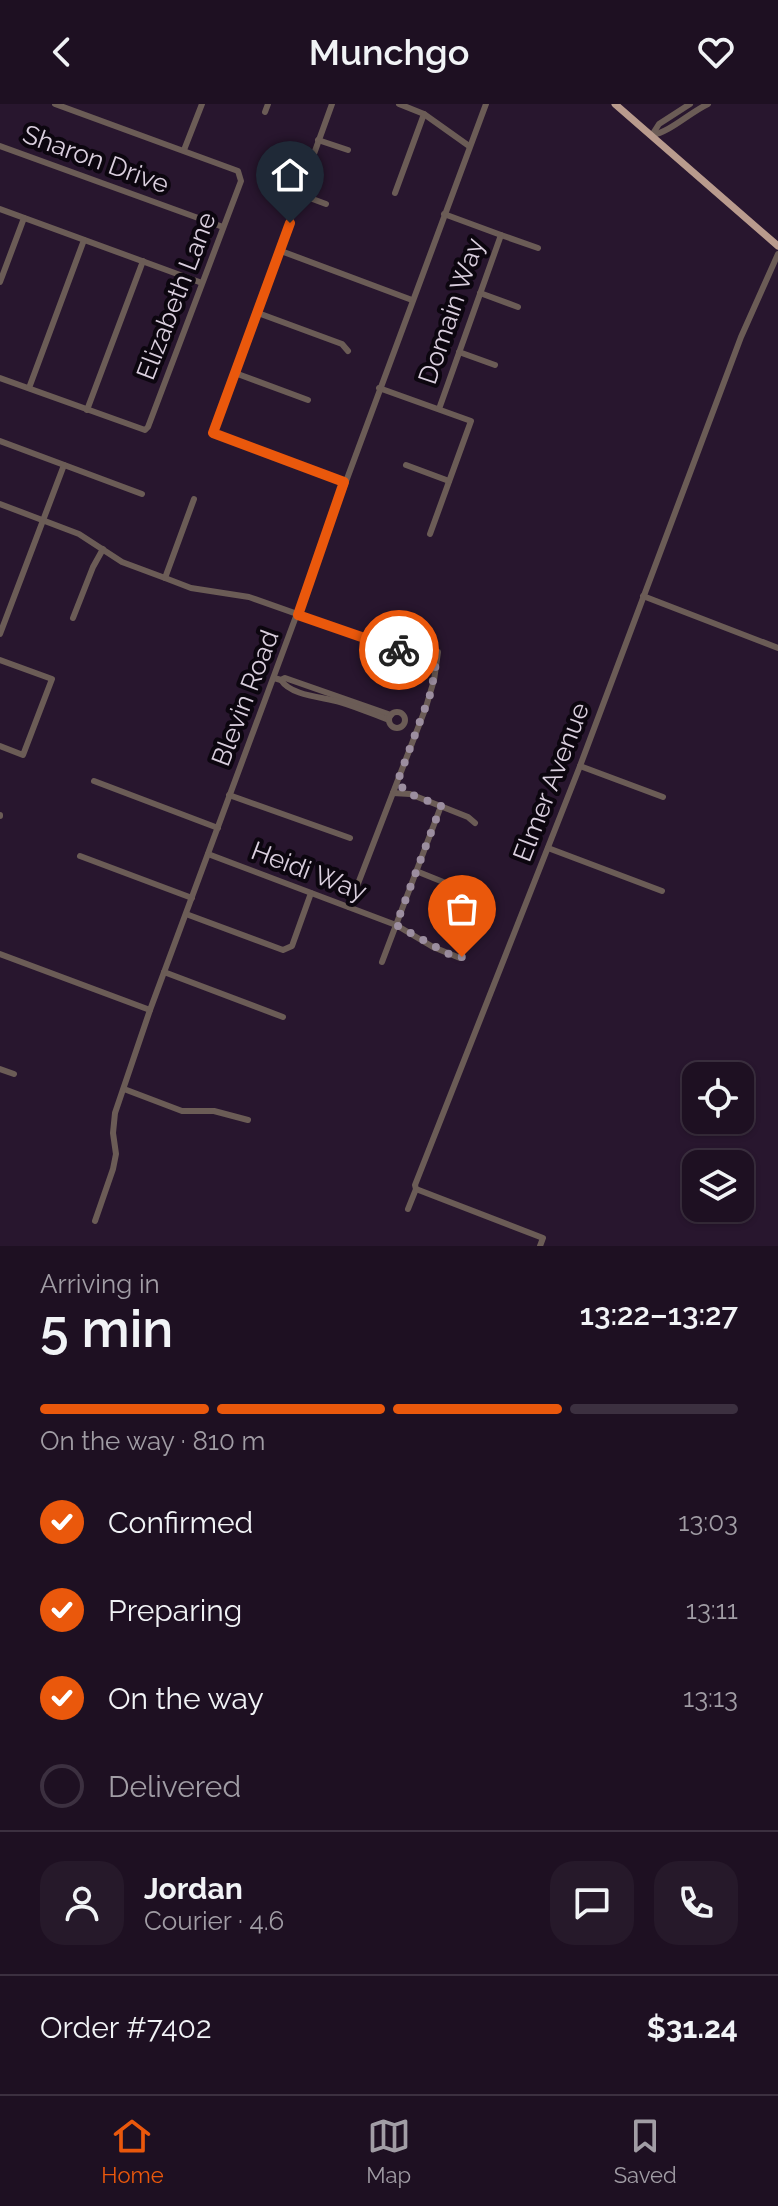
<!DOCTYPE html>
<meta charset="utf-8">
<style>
body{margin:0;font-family:Raleway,sans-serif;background:#26192a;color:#f1f3f6;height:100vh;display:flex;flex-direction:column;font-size:30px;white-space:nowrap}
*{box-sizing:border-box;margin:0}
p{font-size:26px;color:#a19da5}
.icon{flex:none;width:44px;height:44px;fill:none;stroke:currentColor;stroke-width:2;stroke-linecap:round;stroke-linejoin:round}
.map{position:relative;height:1142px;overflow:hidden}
.panel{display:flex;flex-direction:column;background:#1e1022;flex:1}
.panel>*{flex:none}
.fabs{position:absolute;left:682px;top:958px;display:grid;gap:16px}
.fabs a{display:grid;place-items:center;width:72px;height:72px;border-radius:16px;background:#1e1022;box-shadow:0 2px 6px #0004,0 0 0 2px #3c3040;font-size:40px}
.pin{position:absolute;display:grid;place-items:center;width:68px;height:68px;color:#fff;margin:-82px -34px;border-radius:50% 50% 50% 0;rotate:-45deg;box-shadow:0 0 8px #0007}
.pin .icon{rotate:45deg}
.courier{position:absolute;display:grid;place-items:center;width:80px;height:80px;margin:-40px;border:6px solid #ea580c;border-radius:50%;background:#fff;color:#222;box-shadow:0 2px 10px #0007}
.overview em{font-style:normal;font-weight:600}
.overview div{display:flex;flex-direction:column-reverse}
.overview{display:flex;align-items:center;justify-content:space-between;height:136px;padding:0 40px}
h1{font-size:52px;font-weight:600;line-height:60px}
.bar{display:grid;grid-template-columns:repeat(4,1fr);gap:12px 8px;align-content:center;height:96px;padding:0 40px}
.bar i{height:10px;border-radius:6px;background:#3c3040}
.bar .on{background:#ea580c}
.bar p{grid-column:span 4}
.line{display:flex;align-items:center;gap:20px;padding:0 40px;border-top:2px solid #3c3040}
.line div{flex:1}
.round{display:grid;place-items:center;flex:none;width:84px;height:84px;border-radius:24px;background:#26192a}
ol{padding:0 40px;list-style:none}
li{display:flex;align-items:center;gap:24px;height:88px}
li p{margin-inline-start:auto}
li .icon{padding:8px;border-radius:50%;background:#ea580c;color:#fff;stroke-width:4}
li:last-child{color:#a19da5}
li i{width:44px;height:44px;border:4px solid #3c3040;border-radius:50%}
header{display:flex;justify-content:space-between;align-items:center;height:104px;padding:0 40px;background:#1e1022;font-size:36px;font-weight:600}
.tabs{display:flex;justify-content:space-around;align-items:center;height:112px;border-top:2px solid #3c3040;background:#1e1022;font-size:22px;color:#a19da5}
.tabs a{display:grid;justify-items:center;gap:4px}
.tabs .on{color:#ea580c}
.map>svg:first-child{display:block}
</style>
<header><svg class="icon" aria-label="back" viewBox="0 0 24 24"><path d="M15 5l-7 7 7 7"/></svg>Munchgo<svg class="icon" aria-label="heart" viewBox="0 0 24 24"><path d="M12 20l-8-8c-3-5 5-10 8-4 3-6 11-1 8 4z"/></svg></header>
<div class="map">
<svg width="778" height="1142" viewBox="0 0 778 1142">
<rect width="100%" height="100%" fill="#28162e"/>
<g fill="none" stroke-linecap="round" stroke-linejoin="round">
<g stroke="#6b5c56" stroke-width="6">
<polyline points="332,0 213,329 344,378"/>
<polyline points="399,0 424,10 469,42"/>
<polyline points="265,8 268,0"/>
<path d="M652 31C670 28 689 9 708 0"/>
<polyline points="652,31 659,20 690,0"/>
<polyline points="318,36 348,46"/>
<polyline points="0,42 223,123"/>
<polyline points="184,46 202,0"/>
<polyline points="395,89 424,10"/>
<polyline points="299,90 326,100"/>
<polyline points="0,105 202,179"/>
<polyline points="501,131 538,144"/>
<polyline points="281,147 412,196"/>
<polyline points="0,178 24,114"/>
<polyline points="480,189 518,203"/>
<polyline points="258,209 342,240 348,247"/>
<polyline points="459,248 495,261"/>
<polyline points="235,269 308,296"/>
<polyline points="0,274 145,326 148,323 241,77 238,67 55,0"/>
<polyline points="29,284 84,136"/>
<polyline points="379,284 471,317 430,430"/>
<polyline points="439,305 501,131 444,110"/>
<polyline points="87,306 143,157"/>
<polyline points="0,337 142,390"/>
<polyline points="406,361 449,377"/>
<polyline points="0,400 79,430 122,458 165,474 191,484 249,493 436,559"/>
<polyline points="165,474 194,395"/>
<polyline points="643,492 778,544"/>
<polyline points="73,514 93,463 103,445"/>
<polyline points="0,530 64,361"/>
<polyline points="0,556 52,575 23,651 0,642"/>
<polyline points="274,574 281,576 285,574 391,611"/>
<path d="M281 576C291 592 323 593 340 598 357 603 373 610 389 616"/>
<circle cx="397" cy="616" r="8"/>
<polyline points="580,662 663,693"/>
<polyline points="94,677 218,724"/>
<polyline points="393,689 410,690 468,713 475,719"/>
<polyline points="229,691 350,734"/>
<polyline points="0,711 0,712"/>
<polyline points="548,744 662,787"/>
<polyline points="208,750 396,821 433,843 460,854 483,801 483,794 416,767"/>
<polyline points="80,752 192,794"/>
<polyline points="349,803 426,603 434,576 438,548"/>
<polyline points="186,810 283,846 292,842 311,789"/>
<polyline points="0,850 150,906"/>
<polyline points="382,858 441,702"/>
<polyline points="164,868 283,913"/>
<polyline points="0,965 14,970"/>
<polyline points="124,985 182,1007 214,1007 248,1016"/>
<polyline points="408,1105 416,1085"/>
<polyline points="95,1117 113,1065 116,1050 113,1029 115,1009 150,906 486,0"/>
<polyline points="540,1142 543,1134 416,1085 415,1081 580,662 741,233 778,150"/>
</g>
<polyline stroke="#b99b8d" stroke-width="7" points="615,0 778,142"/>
</g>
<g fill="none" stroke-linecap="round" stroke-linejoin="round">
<polyline stroke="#9c8ea0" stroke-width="8" stroke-dasharray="0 14.4" points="399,546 436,559 431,588 397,679 410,690 441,702 396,821 456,854 462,853"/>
<polyline stroke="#ea580c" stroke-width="10" points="290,119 213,329 344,378 298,511 399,546"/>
</g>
<g text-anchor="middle" stroke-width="8" stroke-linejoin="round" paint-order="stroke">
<g font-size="26" fill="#dacfde" stroke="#0c060f">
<text transform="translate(96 55) rotate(20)" y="9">Sharon Drive</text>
<text transform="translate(176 192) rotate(-69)" y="9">Elizabeth Lane</text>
<text transform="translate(451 207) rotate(-71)" y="9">Domain Way</text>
<text transform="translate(245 594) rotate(-69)" y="9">Blevin Road</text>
<text transform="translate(551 678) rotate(-69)" y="9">Elmer Avenue</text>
<text transform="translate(309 767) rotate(21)" y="9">Heidi Way</text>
</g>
</g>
</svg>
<div class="fabs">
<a><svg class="icon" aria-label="locate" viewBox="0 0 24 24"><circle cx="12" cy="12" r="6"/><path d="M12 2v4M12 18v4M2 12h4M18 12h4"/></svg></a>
<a><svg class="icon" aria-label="layers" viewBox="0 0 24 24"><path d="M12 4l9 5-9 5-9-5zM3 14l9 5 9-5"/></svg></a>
</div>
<div class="pin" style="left:462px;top:853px;background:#ea580c"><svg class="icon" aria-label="bag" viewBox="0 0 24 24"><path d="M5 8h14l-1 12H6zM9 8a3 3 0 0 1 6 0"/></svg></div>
<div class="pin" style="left:290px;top:119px;background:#1f2937"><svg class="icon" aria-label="home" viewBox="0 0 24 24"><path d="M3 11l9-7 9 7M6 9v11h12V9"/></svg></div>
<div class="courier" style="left:399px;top:546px"><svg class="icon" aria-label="bike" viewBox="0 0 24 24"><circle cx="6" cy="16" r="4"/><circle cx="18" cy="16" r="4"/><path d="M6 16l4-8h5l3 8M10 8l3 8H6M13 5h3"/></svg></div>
</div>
<section class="panel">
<div class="overview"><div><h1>5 min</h1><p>Arriving in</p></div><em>13:22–13:27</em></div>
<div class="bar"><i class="on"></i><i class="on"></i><i class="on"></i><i></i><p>On the way · 810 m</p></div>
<ol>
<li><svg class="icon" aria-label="check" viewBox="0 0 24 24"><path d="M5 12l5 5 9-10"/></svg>Confirmed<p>13:03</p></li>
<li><svg class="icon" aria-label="check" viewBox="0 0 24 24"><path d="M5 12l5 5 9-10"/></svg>Preparing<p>13:11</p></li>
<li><svg class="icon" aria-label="check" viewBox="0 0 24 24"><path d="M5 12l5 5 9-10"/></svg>On the way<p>13:13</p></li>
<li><i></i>Delivered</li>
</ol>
<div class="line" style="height:144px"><a class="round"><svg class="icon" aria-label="person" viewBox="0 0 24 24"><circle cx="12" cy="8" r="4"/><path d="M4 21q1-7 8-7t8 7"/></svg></a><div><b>Jordan</b><p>Courier · 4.6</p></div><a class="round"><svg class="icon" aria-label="chat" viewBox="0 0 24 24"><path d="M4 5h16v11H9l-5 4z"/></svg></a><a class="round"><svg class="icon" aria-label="phone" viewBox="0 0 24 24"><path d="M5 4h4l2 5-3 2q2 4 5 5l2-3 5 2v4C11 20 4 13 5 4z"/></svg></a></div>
<div class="line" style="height:104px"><div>Order #7402</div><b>$31.24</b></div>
</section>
<nav class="tabs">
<a class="on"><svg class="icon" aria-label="home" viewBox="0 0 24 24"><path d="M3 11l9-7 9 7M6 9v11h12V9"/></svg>Home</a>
<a><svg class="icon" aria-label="map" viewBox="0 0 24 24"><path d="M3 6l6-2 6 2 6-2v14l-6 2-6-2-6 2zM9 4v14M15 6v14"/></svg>Map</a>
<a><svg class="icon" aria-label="saved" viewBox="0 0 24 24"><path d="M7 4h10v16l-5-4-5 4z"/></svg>Saved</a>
</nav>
